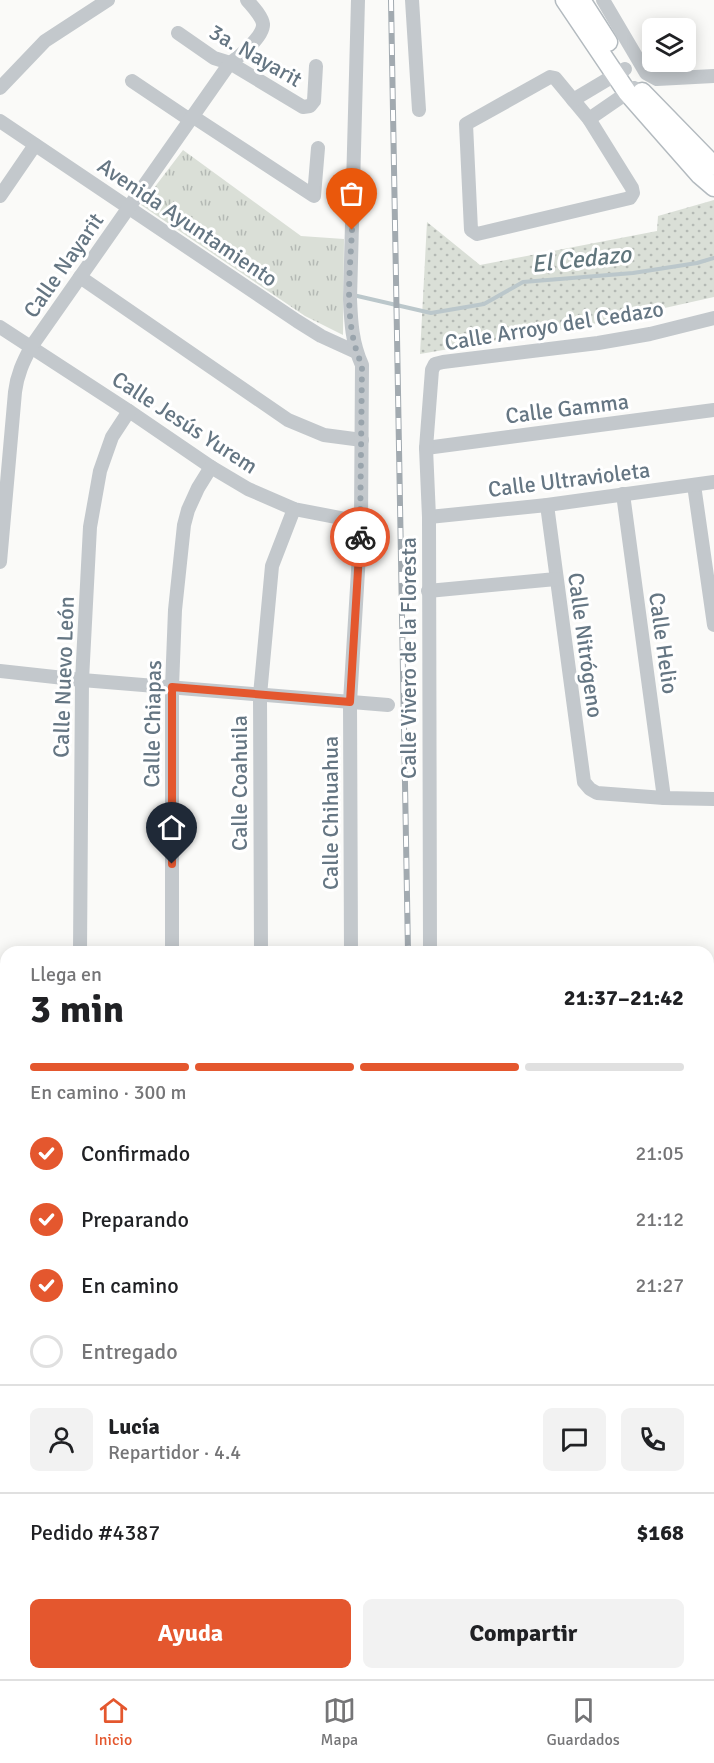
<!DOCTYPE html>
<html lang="es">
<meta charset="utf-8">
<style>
body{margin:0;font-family:Signika,sans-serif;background:#f2f2f2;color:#202124;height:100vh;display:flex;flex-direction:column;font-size:22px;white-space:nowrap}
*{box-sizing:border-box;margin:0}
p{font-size:20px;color:#757577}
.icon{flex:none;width:33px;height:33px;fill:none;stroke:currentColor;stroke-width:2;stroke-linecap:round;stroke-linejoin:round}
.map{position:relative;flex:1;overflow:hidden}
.side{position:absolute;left:0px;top:946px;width:714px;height:734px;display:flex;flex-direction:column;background:#fff;border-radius:18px 18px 0 0;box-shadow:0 3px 15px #0003}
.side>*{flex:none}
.tools{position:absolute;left:642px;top:18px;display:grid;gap:12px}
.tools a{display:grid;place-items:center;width:54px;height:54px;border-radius:9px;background:#fff;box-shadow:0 3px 15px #0003;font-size:30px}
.pin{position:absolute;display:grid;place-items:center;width:51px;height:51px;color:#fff;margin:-62px -26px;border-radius:50% 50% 50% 0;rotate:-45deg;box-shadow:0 0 6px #0007}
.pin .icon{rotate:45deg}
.courier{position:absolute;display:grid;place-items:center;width:60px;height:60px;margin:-30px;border:4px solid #e4572e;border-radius:50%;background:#fff;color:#222;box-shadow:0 2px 8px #0007}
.headline em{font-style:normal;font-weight:800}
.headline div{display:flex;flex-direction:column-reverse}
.headline{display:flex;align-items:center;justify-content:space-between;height:102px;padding:0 30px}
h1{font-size:39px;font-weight:800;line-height:45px}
.bar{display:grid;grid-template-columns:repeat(4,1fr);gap:9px 6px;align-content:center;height:72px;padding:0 30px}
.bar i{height:8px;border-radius:4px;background:#e0e0e0}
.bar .on{background:#e4572e}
.bar p{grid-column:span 4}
.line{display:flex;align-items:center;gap:15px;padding:0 30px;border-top:2px solid #e0e0e0}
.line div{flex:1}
.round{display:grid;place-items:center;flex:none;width:63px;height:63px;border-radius:9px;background:#f2f2f2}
ol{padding:0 30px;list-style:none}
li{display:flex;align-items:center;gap:18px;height:66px}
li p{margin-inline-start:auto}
li .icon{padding:6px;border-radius:50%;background:#e4572e;color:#fff;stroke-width:4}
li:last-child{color:#757577}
li i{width:33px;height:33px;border:3px solid #e0e0e0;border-radius:50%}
.action{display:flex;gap:12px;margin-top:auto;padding:12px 30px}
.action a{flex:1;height:69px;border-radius:9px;background:#e4572e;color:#fff;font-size:24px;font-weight:800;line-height:69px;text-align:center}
.action a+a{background:#f2f2f2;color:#202124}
.tab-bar{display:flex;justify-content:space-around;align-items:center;height:84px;border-top:2px solid #e0e0e0;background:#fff;font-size:16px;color:#757577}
.tab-bar a{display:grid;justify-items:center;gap:3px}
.tab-bar .on{color:#e4572e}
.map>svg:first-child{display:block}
</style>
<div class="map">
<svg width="714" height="1679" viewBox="0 0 714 1679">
<defs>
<pattern id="grass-dots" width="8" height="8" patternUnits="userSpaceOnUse" patternTransform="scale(1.5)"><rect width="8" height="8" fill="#dadfd7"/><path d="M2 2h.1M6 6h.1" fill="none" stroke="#b4b9b4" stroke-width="1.8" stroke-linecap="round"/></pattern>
<pattern id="park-tufts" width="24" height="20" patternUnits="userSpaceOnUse" patternTransform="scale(1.5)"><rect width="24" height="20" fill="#dadfd7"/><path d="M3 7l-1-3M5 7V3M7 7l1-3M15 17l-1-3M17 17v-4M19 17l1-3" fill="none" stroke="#b4b9b4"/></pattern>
</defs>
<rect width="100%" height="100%" fill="#fafaf8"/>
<polygon fill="url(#grass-dots)" points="714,200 714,297 593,324 420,354 427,222 480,265 657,231 658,216"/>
<polygon fill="url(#park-tufts)" points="183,150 301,236 344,239 343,335 305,316 141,205"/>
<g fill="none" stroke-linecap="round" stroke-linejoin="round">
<polyline stroke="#bbc7cb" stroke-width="4" points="353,295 431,313 484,304 523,282 633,273 697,263 714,258"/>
<defs>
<g id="secondary">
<polyline points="565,0 627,92 700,175 714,187"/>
<polyline points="581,0 608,42"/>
<polyline points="642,92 714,166"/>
</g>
<g id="primary">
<polyline points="0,1093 6,1094"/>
<polyline points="708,1108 714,1109"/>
<polyline points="0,1109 6,1110"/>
<polyline points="708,1124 714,1124"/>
</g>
</defs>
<use href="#secondary" stroke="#b3babf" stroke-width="21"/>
<use href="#primary" stroke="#b5babe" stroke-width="22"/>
<g stroke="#c3c8cc" stroke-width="14">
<polyline points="412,0 419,110"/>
<polyline points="603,0 646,73 657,79 714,76"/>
<polyline points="178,33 214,58 230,63 303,107 310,106 314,101 316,66"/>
<polygon points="550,77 555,78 589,119 632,188 633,193 630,198 477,234 471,230 466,124"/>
<polyline points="132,81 190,120"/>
<polyline points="0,88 45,41 108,0"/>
<polyline points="573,100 625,69"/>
<polyline points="192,116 314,196 318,148"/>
<polyline points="589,119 634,88"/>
<polyline points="0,121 297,321 321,336 356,352"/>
<polyline points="0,196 35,145"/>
<polyline points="80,277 288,420 324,435 362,440"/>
<polyline points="0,327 129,411 211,467 248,489 294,509 361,522"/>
<polyline points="426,448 714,410"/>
<polyline points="694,485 714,625"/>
<polyline points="623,494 664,798"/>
<polyline points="547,505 584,782 590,789 597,793 664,798 714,799"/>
<polyline points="429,517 547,505 714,482"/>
<path d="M0 562 15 392C17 375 23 362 31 347L230 63C239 57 264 36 263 24 262 16 252 6 247 0"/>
<polyline points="428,591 556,579"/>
<polyline points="0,671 82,680 388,705"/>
<polyline points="80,952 82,680 90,527 100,471 112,437 129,411"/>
<polyline points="172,952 172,687 175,610 184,525 188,510 198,488 211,467"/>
<polyline points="261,952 260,695 272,566 294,509"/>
<path d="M351 952 350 702 361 522 362 365C352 343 351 322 350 299L358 0"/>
<polyline points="430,952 429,517 426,448 432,370 435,364 443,362 598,343 650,334 714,318"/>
<polyline points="708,1281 714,1281"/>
<polyline points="708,1376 714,1376"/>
<polyline points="708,1476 714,1476"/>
<polyline points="0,1571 6,1571"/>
<polyline points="708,1571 714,1571"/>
<polyline points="708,1669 714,1669"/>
<polyline points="174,1674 174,1679"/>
<polyline points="351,1674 351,1679"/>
<polyline points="445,1674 445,1679"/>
<polyline points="81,1679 81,1674"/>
<polyline points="261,1679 261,1674"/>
</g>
<g stroke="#c3c8cc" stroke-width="16">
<polyline points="0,1078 6,1078"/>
<polyline points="708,1086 714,1086"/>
<polyline points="0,1123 6,1123"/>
<polyline points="708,1142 714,1142"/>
</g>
<use href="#secondary" stroke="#fff" stroke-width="18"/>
<use href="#primary" stroke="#fff" stroke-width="20"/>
<defs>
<g id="rail">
<polyline points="391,0 408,952"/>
<polyline points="420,1674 420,1679"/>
</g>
</defs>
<use href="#rail" stroke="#a2aab0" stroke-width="6"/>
<use href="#rail" stroke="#fff" stroke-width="4" stroke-dasharray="11" stroke-linecap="butt"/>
</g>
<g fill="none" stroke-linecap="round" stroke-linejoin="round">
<path stroke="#99a4ac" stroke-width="6" stroke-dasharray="0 10.8" d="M352 230C350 274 343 324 362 365L360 537"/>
<polyline stroke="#e4572e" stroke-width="8" points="172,864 172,687 350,702 360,537"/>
</g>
<g text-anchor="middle" stroke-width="6" stroke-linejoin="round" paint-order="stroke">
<g font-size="22" fill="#657683" stroke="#fff">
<text transform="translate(256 55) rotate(30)" y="8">3a. Nayarit</text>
<text transform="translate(188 222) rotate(34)" y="8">Avenida Ayuntamiento</text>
<text transform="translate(63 265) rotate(-55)" y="8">Calle Nayarit</text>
<text transform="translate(554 325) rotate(-9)" y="8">Calle Arroyo del Cedazo</text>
<text transform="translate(567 408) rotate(-7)" y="8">Calle Gamma</text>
<text transform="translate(185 422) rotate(33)" y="8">Calle Jesús Yurem</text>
<text transform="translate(569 479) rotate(-7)" y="8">Calle Ultravioleta</text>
<text transform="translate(664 643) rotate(82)" y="8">Calle Helio</text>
<text transform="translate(586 645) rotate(82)" y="8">Calle Nitrógeno</text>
<text transform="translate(408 658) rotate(-90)" y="8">Calle Vivero de la Floresta</text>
<text transform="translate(63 677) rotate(-88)" y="8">Calle Nuevo León</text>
<text transform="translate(152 724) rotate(-89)" y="8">Calle Chiapas</text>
<text transform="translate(239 783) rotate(-90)" y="8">Calle Coahuila</text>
<text transform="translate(330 813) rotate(-90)" y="8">Calle Chihuahua</text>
</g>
<g font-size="24" font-style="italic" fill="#60757c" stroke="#fff">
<text transform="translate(581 259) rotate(-6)" y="8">El Cedazo</text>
</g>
</g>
</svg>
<div class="tools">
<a><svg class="icon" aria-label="layers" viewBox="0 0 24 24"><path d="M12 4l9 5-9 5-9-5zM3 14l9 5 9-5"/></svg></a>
</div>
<div class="pin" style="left:352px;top:230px;background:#ea580c"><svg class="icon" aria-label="bag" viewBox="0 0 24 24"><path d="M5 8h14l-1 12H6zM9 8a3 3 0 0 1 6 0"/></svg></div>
<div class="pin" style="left:172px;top:864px;background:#1f2937"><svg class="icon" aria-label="home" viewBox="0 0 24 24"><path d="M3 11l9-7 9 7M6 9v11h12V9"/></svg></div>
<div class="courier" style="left:360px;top:537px"><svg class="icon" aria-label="bike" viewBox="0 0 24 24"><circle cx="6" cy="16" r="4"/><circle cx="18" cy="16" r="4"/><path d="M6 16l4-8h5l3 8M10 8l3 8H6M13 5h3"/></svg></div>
<section class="side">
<div class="headline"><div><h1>3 min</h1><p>Llega en</p></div><em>21:37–21:42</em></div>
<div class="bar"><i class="on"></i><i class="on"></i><i class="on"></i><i></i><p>En camino · 300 m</p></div>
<ol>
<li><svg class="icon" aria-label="check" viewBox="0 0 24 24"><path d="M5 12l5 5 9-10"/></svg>Confirmado<p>21:05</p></li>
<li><svg class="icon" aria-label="check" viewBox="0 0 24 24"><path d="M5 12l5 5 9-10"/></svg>Preparando<p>21:12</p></li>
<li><svg class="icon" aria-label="check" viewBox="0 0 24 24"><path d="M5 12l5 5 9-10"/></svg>En camino<p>21:27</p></li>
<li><i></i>Entregado</li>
</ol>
<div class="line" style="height:108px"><a class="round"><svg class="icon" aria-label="person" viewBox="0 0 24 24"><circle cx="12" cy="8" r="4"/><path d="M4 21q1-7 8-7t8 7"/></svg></a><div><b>Lucía</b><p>Repartidor · 4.4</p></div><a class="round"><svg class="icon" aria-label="chat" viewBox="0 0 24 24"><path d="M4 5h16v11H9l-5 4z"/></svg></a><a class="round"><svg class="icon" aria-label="phone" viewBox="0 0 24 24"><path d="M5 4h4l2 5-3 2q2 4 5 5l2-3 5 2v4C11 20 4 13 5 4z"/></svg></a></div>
<div class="line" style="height:78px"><div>Pedido #4387</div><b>$168</b></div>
<div class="action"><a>Ayuda</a><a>Compartir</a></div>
</section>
</div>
<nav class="tab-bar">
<a class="on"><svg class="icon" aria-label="home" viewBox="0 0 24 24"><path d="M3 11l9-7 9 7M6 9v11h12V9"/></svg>Inicio</a>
<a><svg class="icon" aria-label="map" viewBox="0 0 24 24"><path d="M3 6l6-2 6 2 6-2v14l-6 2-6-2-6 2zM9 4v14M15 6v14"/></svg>Mapa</a>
<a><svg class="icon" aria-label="saved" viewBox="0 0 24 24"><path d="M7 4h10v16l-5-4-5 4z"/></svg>Guardados</a>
</nav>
